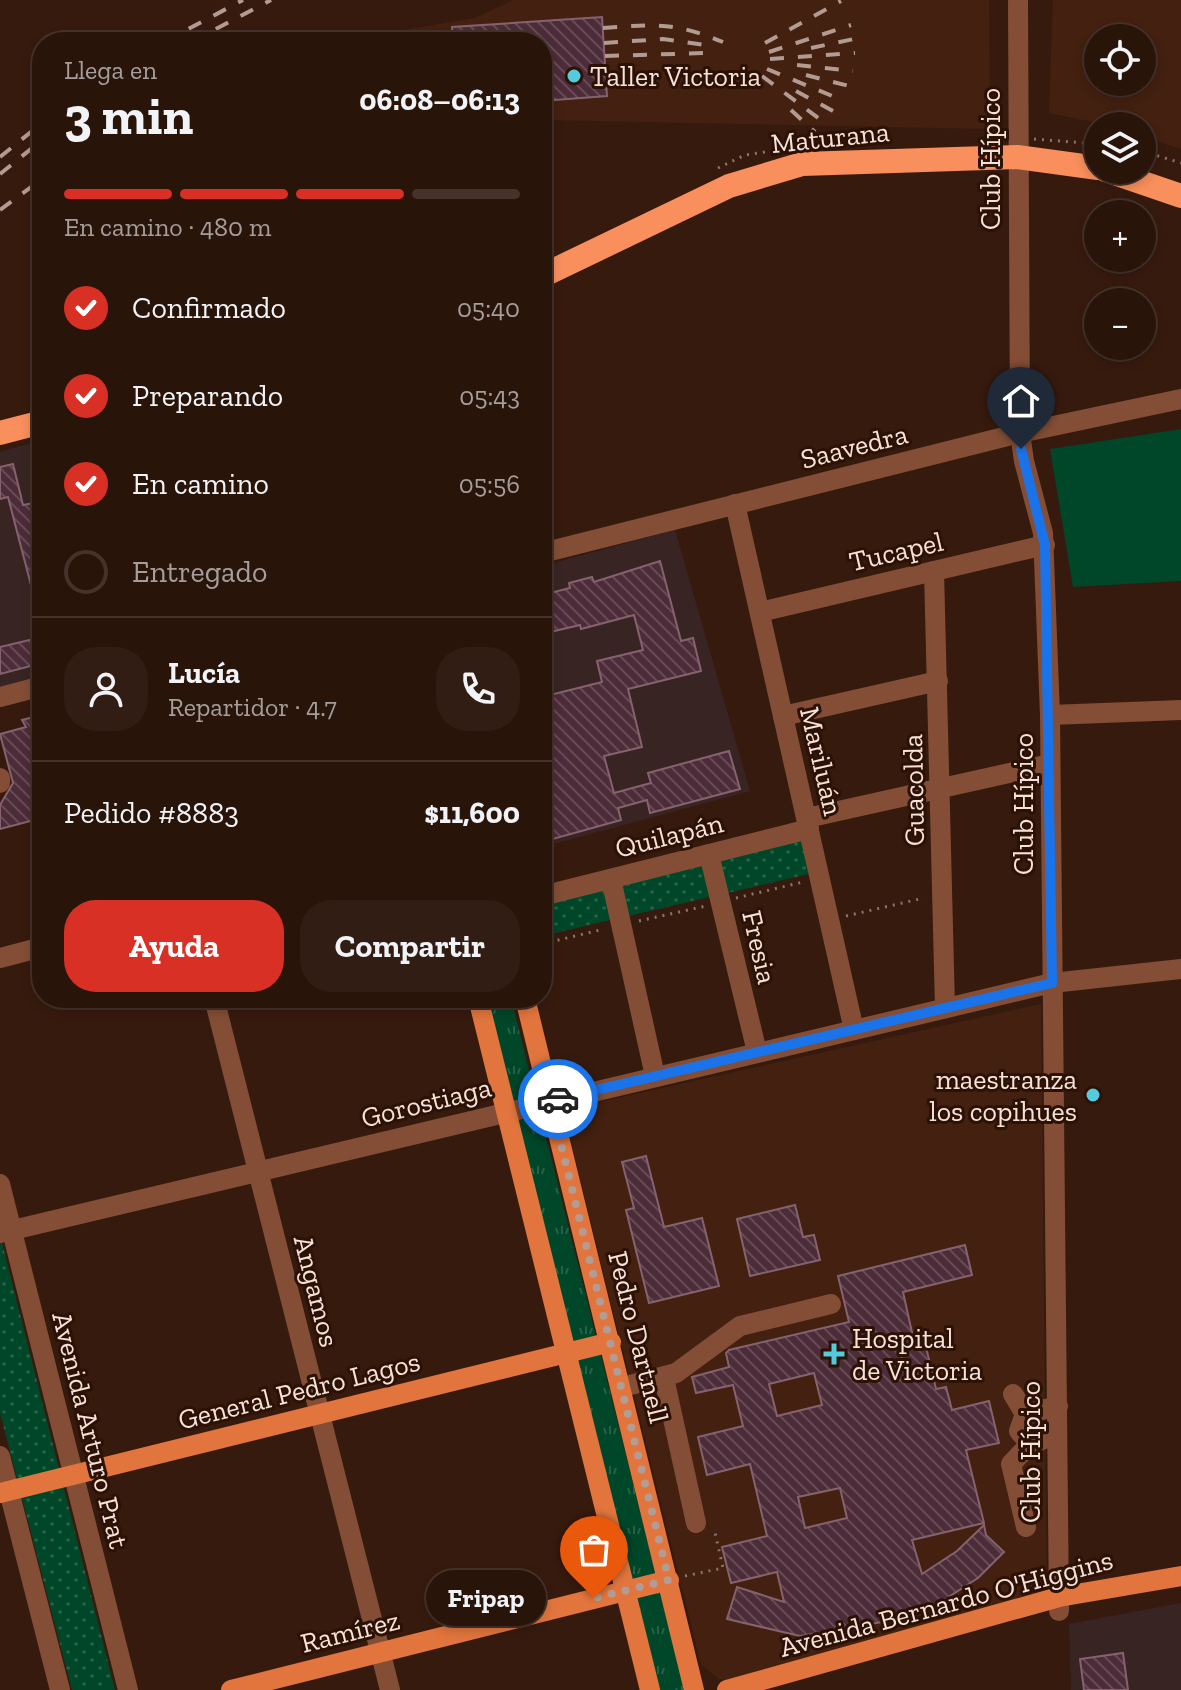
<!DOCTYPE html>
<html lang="es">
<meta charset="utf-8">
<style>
body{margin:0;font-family:"Zilla Slab",serif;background:#311d13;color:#f1f3f6;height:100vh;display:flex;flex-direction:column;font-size:30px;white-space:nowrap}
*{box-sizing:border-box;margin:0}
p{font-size:26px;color:#a59e9c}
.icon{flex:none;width:44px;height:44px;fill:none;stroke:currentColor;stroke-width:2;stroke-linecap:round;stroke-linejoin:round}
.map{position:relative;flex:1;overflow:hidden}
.side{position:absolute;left:32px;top:32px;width:520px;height:976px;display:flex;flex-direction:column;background:#29140a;border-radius:32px;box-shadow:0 4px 12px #0003,0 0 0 2px #45332b}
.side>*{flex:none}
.controls{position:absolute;left:1084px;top:24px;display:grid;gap:16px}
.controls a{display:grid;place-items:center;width:72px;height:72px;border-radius:50%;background:#29140a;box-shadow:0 4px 12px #0003,0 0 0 2px #45332b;font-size:40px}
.pin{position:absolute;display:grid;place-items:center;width:68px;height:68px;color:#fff;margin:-82px -34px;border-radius:50% 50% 50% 0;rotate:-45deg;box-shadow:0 0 8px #0007}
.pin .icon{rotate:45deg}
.courier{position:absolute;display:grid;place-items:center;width:80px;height:80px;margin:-40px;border:6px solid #1a73e8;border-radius:50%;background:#fff;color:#222;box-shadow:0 2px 10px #0007}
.bubble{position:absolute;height:56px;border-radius:28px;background:#29140a;box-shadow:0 4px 12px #0003,0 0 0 2px #45332b;font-size:26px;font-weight:800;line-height:56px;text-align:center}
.overview em{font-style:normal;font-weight:800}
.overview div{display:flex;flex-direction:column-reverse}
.overview{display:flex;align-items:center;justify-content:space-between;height:136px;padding:0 32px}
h1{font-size:52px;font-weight:800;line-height:60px}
.bar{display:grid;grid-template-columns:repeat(4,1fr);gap:12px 8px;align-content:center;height:96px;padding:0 32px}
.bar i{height:10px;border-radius:6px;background:#45332b}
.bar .selected{background:#d93025}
.bar p{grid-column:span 4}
.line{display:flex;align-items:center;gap:20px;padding:0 32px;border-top:2px solid #45332b}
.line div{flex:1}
.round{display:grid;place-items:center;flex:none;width:84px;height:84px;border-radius:32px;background:#311d13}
ol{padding:0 32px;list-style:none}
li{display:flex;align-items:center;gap:24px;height:88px}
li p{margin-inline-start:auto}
li .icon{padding:8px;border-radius:50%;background:#d93025;color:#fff;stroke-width:4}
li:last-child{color:#a59e9c}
li i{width:44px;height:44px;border:4px solid #45332b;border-radius:50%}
.action{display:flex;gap:16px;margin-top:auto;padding:16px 32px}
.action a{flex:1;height:92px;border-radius:32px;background:#d93025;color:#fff;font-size:32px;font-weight:800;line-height:92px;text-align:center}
.action a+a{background:#311d13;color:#f1f3f6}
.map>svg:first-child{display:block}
</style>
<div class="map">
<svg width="1181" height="1690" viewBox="0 0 1181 1690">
<defs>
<pattern id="grass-tufts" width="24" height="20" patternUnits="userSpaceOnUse" patternTransform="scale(2)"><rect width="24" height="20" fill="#004629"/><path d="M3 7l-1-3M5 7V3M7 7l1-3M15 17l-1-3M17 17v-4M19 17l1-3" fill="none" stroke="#266047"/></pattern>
<pattern id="park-dots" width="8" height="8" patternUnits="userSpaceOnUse" patternTransform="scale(2)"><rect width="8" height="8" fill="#004629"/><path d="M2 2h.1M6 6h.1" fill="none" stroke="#266047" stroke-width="1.8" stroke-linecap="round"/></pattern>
<pattern id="building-back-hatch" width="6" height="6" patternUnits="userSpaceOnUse" patternTransform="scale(2)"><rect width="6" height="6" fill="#4b2c38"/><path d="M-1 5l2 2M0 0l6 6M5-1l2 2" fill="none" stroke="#664a54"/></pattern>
</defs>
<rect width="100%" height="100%" fill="#371a0e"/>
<g fill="#382523">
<polygon points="42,440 42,675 0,687 0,452"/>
<polygon points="675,530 750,791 542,847 542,566"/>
<polygon points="1181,1603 1181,1690 1071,1690 1069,1624"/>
</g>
<g fill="#432010" fill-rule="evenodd">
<polygon points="513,0 989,0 990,129 542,120 542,42 331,42 475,18"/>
<path d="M1053 0H1181V149L1142 136V126H1113L1049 113ZM1098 38H1142V82H1098Z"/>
<polygon points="1041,1004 1047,1599 732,1681 719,1679 701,1665 563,1110"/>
</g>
<polygon fill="url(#grass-tufts)" points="485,998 511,998 685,1690 656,1690"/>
<g fill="url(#park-dots)">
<polygon points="801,838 809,874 542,936 542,904"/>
<polygon points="0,1235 115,1690 72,1690 0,1413"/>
</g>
<polygon fill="#004629" points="1181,429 1181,581 1073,587 1050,449"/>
<g fill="url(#building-back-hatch)" stroke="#86626f" stroke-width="2" fill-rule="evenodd">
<polygon points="602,17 607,96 542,101 542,42 453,42 452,27"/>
<polygon points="13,464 23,505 39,502 42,514 42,611 38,612 8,497 0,499 0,467"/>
<polygon points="660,561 681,641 693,638 701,671 628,689 642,747 604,756 614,793 651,783 648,773 729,751 740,789 650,813 647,800 618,808 621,820 542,842 542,697 602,682 597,661 643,650 634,615 581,629 580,625 542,634 542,595 570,588 569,583 592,577 594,582"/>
<polygon points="42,637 42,663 0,674 0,647"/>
<polygon points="42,715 42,818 0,829 0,805 13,783 0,734 26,727 22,720"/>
<polygon points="646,1156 664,1227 702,1218 719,1286 649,1303 626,1210 634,1208 622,1162"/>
<polygon points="795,1205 803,1237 814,1235 820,1260 750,1276 737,1219"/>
<path d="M965 1245 972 1275 903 1292 915 1346 925 1343 936 1389 946 1387 952 1410 989 1401 999 1443 966 1450 984 1523 912 1540 922 1574 957 1551 984 1525 986 1535 1004 1552 978 1578 939 1603 894 1620 800 1636 727 1619 737 1587 784 1602 777 1572 731 1583 722 1547 767 1536 750 1464 707 1475 698 1437 743 1426 733 1385 696 1393 692 1377 729 1367 726 1353 729 1350 849 1322 838 1276ZM814 1373 822 1405 777 1416 769 1384ZM840 1488 847 1518 805 1528 798 1497Z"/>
<polygon points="1123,1653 1128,1690 1084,1690 1080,1659"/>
</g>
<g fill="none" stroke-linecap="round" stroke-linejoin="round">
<g stroke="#8c7369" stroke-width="3" stroke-dasharray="2 6" stroke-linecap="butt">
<polyline points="1034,139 1098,144"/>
<polyline points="1142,151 1181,163"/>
<polyline points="718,168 745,155 779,150"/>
<polyline points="736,898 803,882"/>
<polyline points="846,916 924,898"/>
<polyline points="639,921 706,906"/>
<polyline points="542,944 604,929"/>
<polyline points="685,1576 723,1568 714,1528"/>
</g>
<g stroke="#834e35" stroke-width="20">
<polyline points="1018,0 1020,433 1024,461 1043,533 1050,715 1059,1611"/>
<polyline points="735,504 854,1030"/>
<polyline points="542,553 1020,433 1181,399"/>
<polyline points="934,571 945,1008"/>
<polyline points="760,612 1045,545"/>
<polyline points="0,697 42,686"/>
<polyline points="1050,715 1181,710"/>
<polyline points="783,716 938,681"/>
<polyline points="0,778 0,783"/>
<polyline points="807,818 1050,764"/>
<polyline points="709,854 757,1052"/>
<polyline points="611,879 655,1076"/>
<polyline points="542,896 809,829"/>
<polyline points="0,958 42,947"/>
<polyline points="214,998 390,1690"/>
<polyline points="0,1184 128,1690"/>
<polyline points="0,1233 1052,983 1181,969"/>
<polyline points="664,1378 696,1523"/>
<polyline points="623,1387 676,1373 740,1326 831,1304"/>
<polyline points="1013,1394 1025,1414 1058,1406"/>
<polyline points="1025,1414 1019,1431 1030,1444 1042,1440"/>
<polyline points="0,1456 60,1690"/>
<polyline points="1026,1527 1011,1464 1030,1444"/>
</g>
<g stroke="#e2753d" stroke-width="20">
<polyline points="478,998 650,1690"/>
<polyline points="525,998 694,1690"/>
<polyline points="0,1493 611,1342"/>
<polyline points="231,1690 669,1580"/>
<polyline points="727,1690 1059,1597 1181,1576"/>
</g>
<g stroke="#f88f5c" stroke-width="24">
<polyline points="1105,170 1181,196"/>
<polyline points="542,276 729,186 802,164 1017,157 1098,168"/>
<polyline points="0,433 42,422"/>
</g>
<g stroke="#b29b92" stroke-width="4" stroke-dasharray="14 14" stroke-linecap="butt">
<path d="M603 28C655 24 674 22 723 42"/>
<polyline points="164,42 243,0"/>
<polyline points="191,42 271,0"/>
<polyline points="434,42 452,41"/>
<polyline points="604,43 663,39 712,46"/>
<polyline points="765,43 841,1"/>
<polyline points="811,48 854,39"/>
<polyline points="769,52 851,25"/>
<polyline points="605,56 706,53"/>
<polyline points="770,59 855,53"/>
<polyline points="797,65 853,71"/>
<polyline points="767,69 842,100"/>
<polyline points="806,75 849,86"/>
<polyline points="762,76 825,123"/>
<polyline points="796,91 835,112"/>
<polyline points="791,110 815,132"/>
<polyline points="0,157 42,123"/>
<polyline points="0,174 42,140"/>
<polyline points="0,210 42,179"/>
</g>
</g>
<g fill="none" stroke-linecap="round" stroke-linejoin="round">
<polyline stroke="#b39c93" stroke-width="8" stroke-dasharray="0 14.4" points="558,1099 550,1100 669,1580 594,1598"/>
<polyline stroke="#1a73e8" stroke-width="10" points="558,1099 1052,983 1045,545 1021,449"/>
</g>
<g fill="#54cade" stroke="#2c1105" stroke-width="3">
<circle cx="574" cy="76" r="8"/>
<circle cx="1093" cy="1095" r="8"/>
<path d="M830 1342h8v8h8v8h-8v8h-8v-8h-8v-8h8z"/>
</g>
<g text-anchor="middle" stroke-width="6" stroke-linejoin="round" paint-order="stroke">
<g font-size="28" fill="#f6e2da" stroke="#2c1105" text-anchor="start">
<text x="590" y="86">Taller Victoria</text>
<text x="1077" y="1089" text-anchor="end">maestranza<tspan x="1077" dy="32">los copihues</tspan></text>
<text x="852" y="1348">Hospital<tspan x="852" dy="32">de Victoria</tspan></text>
</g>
<g font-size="28" fill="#f6e2da" stroke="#2c1105">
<text transform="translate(830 137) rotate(-6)" y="10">Maturana</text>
<text transform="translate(990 159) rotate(-90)" y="10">Club Hípico</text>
<text transform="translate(854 446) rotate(-14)" y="10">Saavedra</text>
<text transform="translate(896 551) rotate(-13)" y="10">Tucapel</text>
<text transform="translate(822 761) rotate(77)" y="10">Mariluán</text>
<text transform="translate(913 790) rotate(-91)" y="10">Guacolda</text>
<text transform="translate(1023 804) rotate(-90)" y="10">Club Hípico</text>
<text transform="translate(669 835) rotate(-14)" y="10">Quilapán</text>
<text transform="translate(760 947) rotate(77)" y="10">Fresia</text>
<text transform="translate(426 1102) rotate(-14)" y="10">Gorostiaga</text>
<text transform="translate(317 1291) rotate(76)" y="10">Angamos</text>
<text transform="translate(639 1337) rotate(76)" y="10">Pedro Dartnell</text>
<text transform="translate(299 1390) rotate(-14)" y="10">General Pedro Lagos</text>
<text transform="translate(91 1430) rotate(76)" y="10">Avenida Arturo Prat</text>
<text transform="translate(1030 1452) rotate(-90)" y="10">Club Hípico</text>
<text transform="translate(946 1603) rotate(-15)" y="10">Avenida Bernardo O'Higgins</text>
<text transform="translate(350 1631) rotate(-14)" y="10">Ramírez</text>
</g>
</g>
</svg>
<div class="controls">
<a><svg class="icon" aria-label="locate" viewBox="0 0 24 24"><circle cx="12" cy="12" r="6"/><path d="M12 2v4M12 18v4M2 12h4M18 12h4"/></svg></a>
<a><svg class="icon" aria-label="layers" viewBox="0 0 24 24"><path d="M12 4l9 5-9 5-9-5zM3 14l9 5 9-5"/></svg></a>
<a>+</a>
<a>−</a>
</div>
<div class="pin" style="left:594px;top:1598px;background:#ea580c"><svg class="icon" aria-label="bag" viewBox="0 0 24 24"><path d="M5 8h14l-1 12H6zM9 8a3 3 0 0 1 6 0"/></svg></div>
<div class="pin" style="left:1021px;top:449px;background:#1f2937"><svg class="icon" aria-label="home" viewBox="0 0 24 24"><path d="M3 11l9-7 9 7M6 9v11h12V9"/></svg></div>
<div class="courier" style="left:558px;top:1099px"><svg class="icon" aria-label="car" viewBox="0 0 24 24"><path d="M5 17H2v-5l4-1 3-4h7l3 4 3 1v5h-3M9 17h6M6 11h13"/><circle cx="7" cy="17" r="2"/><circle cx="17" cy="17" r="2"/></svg></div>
<div class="bubble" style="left:426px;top:1570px;width:120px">Fripap</div>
<section class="side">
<div class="overview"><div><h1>3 min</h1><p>Llega en</p></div><em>06:08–06:13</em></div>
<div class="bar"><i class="selected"></i><i class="selected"></i><i class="selected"></i><i></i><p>En camino · 480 m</p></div>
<ol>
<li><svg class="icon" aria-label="check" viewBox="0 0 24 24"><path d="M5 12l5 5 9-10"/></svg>Confirmado<p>05:40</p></li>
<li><svg class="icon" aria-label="check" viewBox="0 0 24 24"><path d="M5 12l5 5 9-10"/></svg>Preparando<p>05:43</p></li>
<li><svg class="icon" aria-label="check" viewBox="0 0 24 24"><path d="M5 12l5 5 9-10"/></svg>En camino<p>05:56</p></li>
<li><i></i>Entregado</li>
</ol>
<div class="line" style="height:144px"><a class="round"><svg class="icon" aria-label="person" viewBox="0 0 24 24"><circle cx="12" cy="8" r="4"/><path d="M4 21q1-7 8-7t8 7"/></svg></a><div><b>Lucía</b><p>Repartidor · 4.7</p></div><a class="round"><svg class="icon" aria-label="phone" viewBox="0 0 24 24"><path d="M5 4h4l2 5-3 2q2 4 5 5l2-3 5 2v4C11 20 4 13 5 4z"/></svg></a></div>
<div class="line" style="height:104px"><div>Pedido #8883</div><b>$11,600</b></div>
<div class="action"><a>Ayuda</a><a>Compartir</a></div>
</section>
</div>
